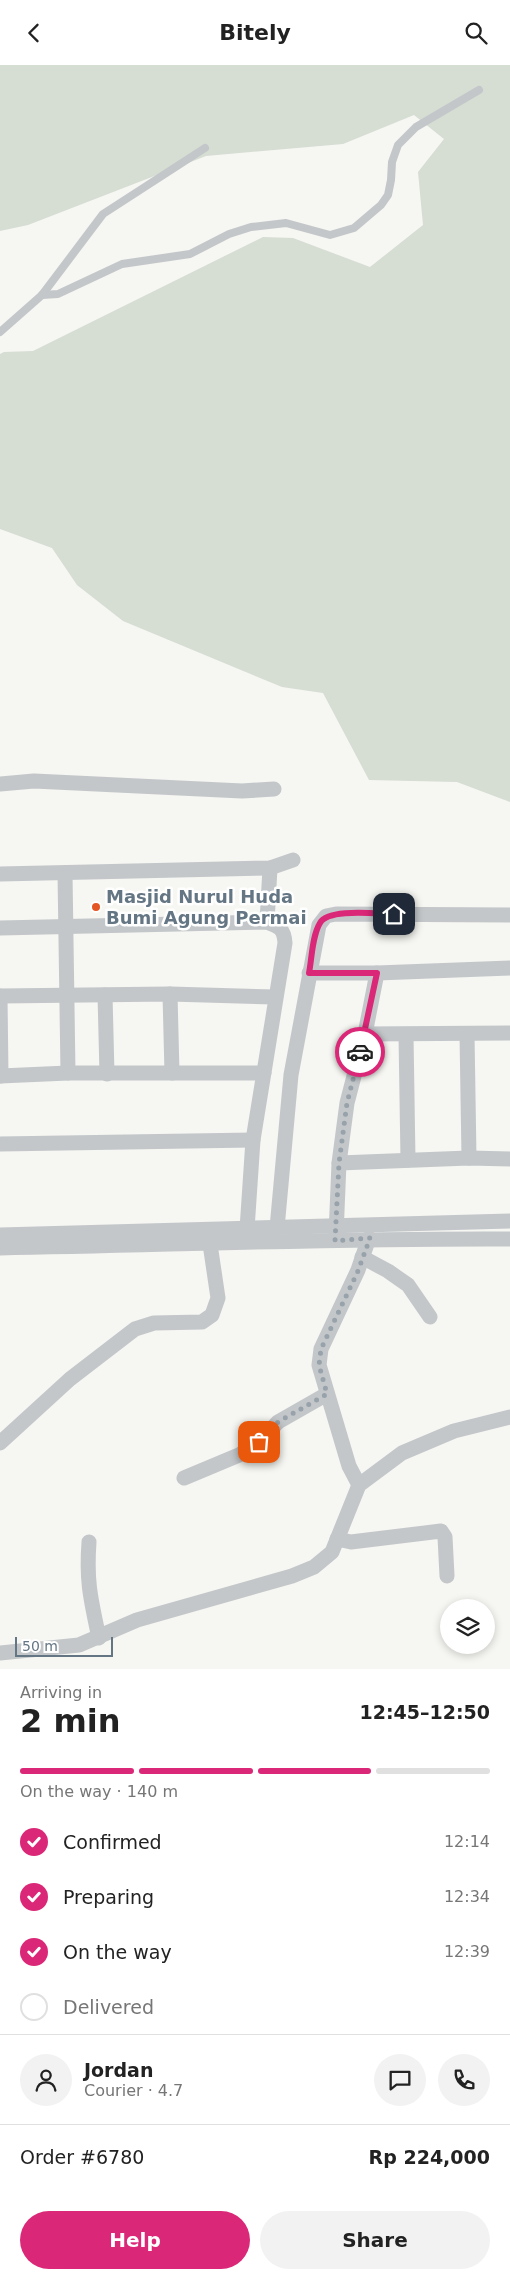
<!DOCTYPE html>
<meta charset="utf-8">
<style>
body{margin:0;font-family:"DejaVu Sans",sans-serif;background:#f2f2f2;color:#222;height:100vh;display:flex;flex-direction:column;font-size:19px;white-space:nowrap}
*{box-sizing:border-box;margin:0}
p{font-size:16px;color:#767676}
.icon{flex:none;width:28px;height:28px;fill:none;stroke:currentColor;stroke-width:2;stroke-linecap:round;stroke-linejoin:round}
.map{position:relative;height:1604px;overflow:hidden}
.sheet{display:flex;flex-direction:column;background:#fff;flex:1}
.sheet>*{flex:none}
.controls{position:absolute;left:440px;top:1534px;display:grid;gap:10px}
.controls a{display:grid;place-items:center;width:55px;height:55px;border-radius:50%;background:#fff;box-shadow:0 2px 8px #0003;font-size:25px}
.scale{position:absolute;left:15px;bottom:12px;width:98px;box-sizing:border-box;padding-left:5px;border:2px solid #647583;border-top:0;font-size:14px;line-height:18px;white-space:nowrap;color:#647583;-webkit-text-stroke:4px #fff;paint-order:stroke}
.pin{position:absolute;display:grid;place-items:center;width:42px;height:42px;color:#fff;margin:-21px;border-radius:10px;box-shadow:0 2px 8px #0006}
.courier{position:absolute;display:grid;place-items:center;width:50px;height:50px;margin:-25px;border:4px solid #db2777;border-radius:50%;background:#fff;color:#222;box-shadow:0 1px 6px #0007}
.head em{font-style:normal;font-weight:700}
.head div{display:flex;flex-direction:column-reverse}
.head{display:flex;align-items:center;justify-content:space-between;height:85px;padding:0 20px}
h1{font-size:32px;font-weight:700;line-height:38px}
.bar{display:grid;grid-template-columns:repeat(4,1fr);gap:8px 5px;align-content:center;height:60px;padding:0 20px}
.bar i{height:6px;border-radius:4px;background:#e0e0e0}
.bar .current{background:#db2777}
.bar p{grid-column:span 4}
.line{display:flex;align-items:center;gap:12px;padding:0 20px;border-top:1px solid #e0e0e0}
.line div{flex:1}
.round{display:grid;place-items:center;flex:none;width:52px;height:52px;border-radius:26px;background:#f2f2f2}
ol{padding:0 20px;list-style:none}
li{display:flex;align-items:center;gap:15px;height:55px}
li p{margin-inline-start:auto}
li .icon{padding:5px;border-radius:50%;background:#db2777;color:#fff;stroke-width:4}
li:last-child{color:#767676}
li i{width:28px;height:28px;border:2px solid #e0e0e0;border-radius:50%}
.action{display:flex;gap:10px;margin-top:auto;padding:10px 20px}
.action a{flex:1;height:58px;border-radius:30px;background:#db2777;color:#fff;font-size:20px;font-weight:700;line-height:58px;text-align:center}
.action a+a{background:#f2f2f2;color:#222}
header{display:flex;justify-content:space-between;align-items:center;height:65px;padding:0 20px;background:#fff;font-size:22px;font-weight:700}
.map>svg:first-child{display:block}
</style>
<header><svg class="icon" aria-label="back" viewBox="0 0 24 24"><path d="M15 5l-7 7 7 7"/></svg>Bitely<svg class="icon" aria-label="search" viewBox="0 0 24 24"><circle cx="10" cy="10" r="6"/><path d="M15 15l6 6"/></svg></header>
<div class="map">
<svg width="510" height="1604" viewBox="0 0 510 1604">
<rect width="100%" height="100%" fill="#f6f6f2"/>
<polygon fill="#d6ddd3" points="0,0 510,0 510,737 457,717 369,715 323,628 282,622 123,556 77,520 52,483 0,464 0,289 4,287 33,286 263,172 293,173 370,202 423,160 418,107 444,74 414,50 343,79 206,91 28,160 0,166"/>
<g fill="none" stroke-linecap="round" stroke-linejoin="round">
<g stroke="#c3c7ca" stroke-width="8">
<polyline points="42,230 58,229 122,199 190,189 229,169 251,162 286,158 330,170 354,163 381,140 388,130 391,115 392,97 398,80 416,62 479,25"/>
<polyline points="0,267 42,230 103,149 205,83"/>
</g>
<g stroke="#c3c7ca" stroke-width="15">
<polyline points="0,719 34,716 242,726 274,724"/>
<polyline points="65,808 68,1008"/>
<polyline points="0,809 270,803 293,795"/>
<polyline points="267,857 270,803"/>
<path d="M0 863 267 857C280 862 284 864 285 878L253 1075 247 1164"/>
<polyline points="309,908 377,908 510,903"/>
<polyline points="170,929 172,1008"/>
<polyline points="105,930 107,1009"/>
<polyline points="0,931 170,929 275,932"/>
<polyline points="0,931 1,1011"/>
<polyline points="365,969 510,968"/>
<polyline points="467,969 469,1093"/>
<polyline points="406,970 408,1095"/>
<polyline points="0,1011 68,1008 264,1008"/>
<polyline points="0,1079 253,1075"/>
<polyline points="339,1098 469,1093 510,1094"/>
<polyline points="277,1163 291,1010 319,860 326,851 336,849 510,850"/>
<polyline points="0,1170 510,1156"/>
<polyline points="336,1170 339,1098 347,1038 365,969 377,908"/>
<path d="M0 1183C170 1180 340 1173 510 1174"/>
<polyline points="362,1192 388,1206 408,1220 430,1252"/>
<polyline points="0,1378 70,1314 135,1264 154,1258 202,1257 212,1250 218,1233 210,1179"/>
<polyline points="184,1413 239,1390 259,1377 278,1357 327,1329"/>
<polyline points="359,1420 349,1401 319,1300 321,1284 358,1205 369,1173"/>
<polyline points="337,1474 351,1477 441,1466 445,1472 447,1511"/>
<path d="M89 1477C86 1517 91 1535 99 1573"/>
<polyline points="0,1588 79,1580 137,1555 292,1511 314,1502 332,1487 359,1420 402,1388 454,1366 510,1352"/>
</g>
</g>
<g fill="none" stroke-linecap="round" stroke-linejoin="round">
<polyline stroke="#97a2aa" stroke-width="5" stroke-dasharray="0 9" points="259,1377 278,1357 327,1329 319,1300 321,1284 358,1206 370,1173 335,1176 339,1098 347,1038 360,987"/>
<path stroke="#db2777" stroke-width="6" d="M360 987 377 908H309C312 893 312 871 320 858 328 843 377 849 394 849"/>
</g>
<circle fill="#e45624" stroke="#fff" stroke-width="2" cx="96" cy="842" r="5"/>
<g text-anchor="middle" stroke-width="5" stroke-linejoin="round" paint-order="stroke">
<g font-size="18" font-weight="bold" fill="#647583" stroke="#fff" text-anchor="start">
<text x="106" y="838">Masjid Nurul Huda<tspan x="106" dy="21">Bumi Agung Permai</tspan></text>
</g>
</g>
</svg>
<div class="controls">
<a><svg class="icon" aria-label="layers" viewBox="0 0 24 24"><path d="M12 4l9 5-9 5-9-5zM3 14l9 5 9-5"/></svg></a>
</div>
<div class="scale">50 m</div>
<div class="pin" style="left:259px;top:1377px;background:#ea580c"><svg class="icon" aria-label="bag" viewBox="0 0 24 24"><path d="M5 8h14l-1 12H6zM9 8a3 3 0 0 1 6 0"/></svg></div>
<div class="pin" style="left:394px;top:849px;background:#1f2937"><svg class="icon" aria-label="home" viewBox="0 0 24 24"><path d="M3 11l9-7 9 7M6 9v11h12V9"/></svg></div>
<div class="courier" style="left:360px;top:987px"><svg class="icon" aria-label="car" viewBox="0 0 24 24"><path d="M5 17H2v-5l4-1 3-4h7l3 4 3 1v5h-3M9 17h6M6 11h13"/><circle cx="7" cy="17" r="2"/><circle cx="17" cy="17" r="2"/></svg></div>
</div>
<section class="sheet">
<div class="head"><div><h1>2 min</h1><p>Arriving in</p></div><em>12:45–12:50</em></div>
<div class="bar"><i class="current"></i><i class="current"></i><i class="current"></i><i></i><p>On the way · 140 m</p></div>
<ol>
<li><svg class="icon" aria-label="check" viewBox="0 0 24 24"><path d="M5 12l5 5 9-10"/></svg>Confirmed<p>12:14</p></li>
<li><svg class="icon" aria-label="check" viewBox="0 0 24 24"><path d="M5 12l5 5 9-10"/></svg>Preparing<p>12:34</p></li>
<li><svg class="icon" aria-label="check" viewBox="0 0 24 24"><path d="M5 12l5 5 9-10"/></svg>On the way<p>12:39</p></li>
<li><i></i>Delivered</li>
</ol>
<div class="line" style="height:90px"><a class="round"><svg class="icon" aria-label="person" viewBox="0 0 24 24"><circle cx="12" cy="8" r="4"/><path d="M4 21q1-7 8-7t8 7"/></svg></a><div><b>Jordan</b><p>Courier · 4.7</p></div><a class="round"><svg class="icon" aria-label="chat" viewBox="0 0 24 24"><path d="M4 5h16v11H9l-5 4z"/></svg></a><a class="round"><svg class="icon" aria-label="phone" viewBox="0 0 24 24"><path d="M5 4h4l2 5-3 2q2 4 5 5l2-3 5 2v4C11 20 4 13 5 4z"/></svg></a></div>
<div class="line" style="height:65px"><div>Order #6780</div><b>Rp 224,000</b></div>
<div class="action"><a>Help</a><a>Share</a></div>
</section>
